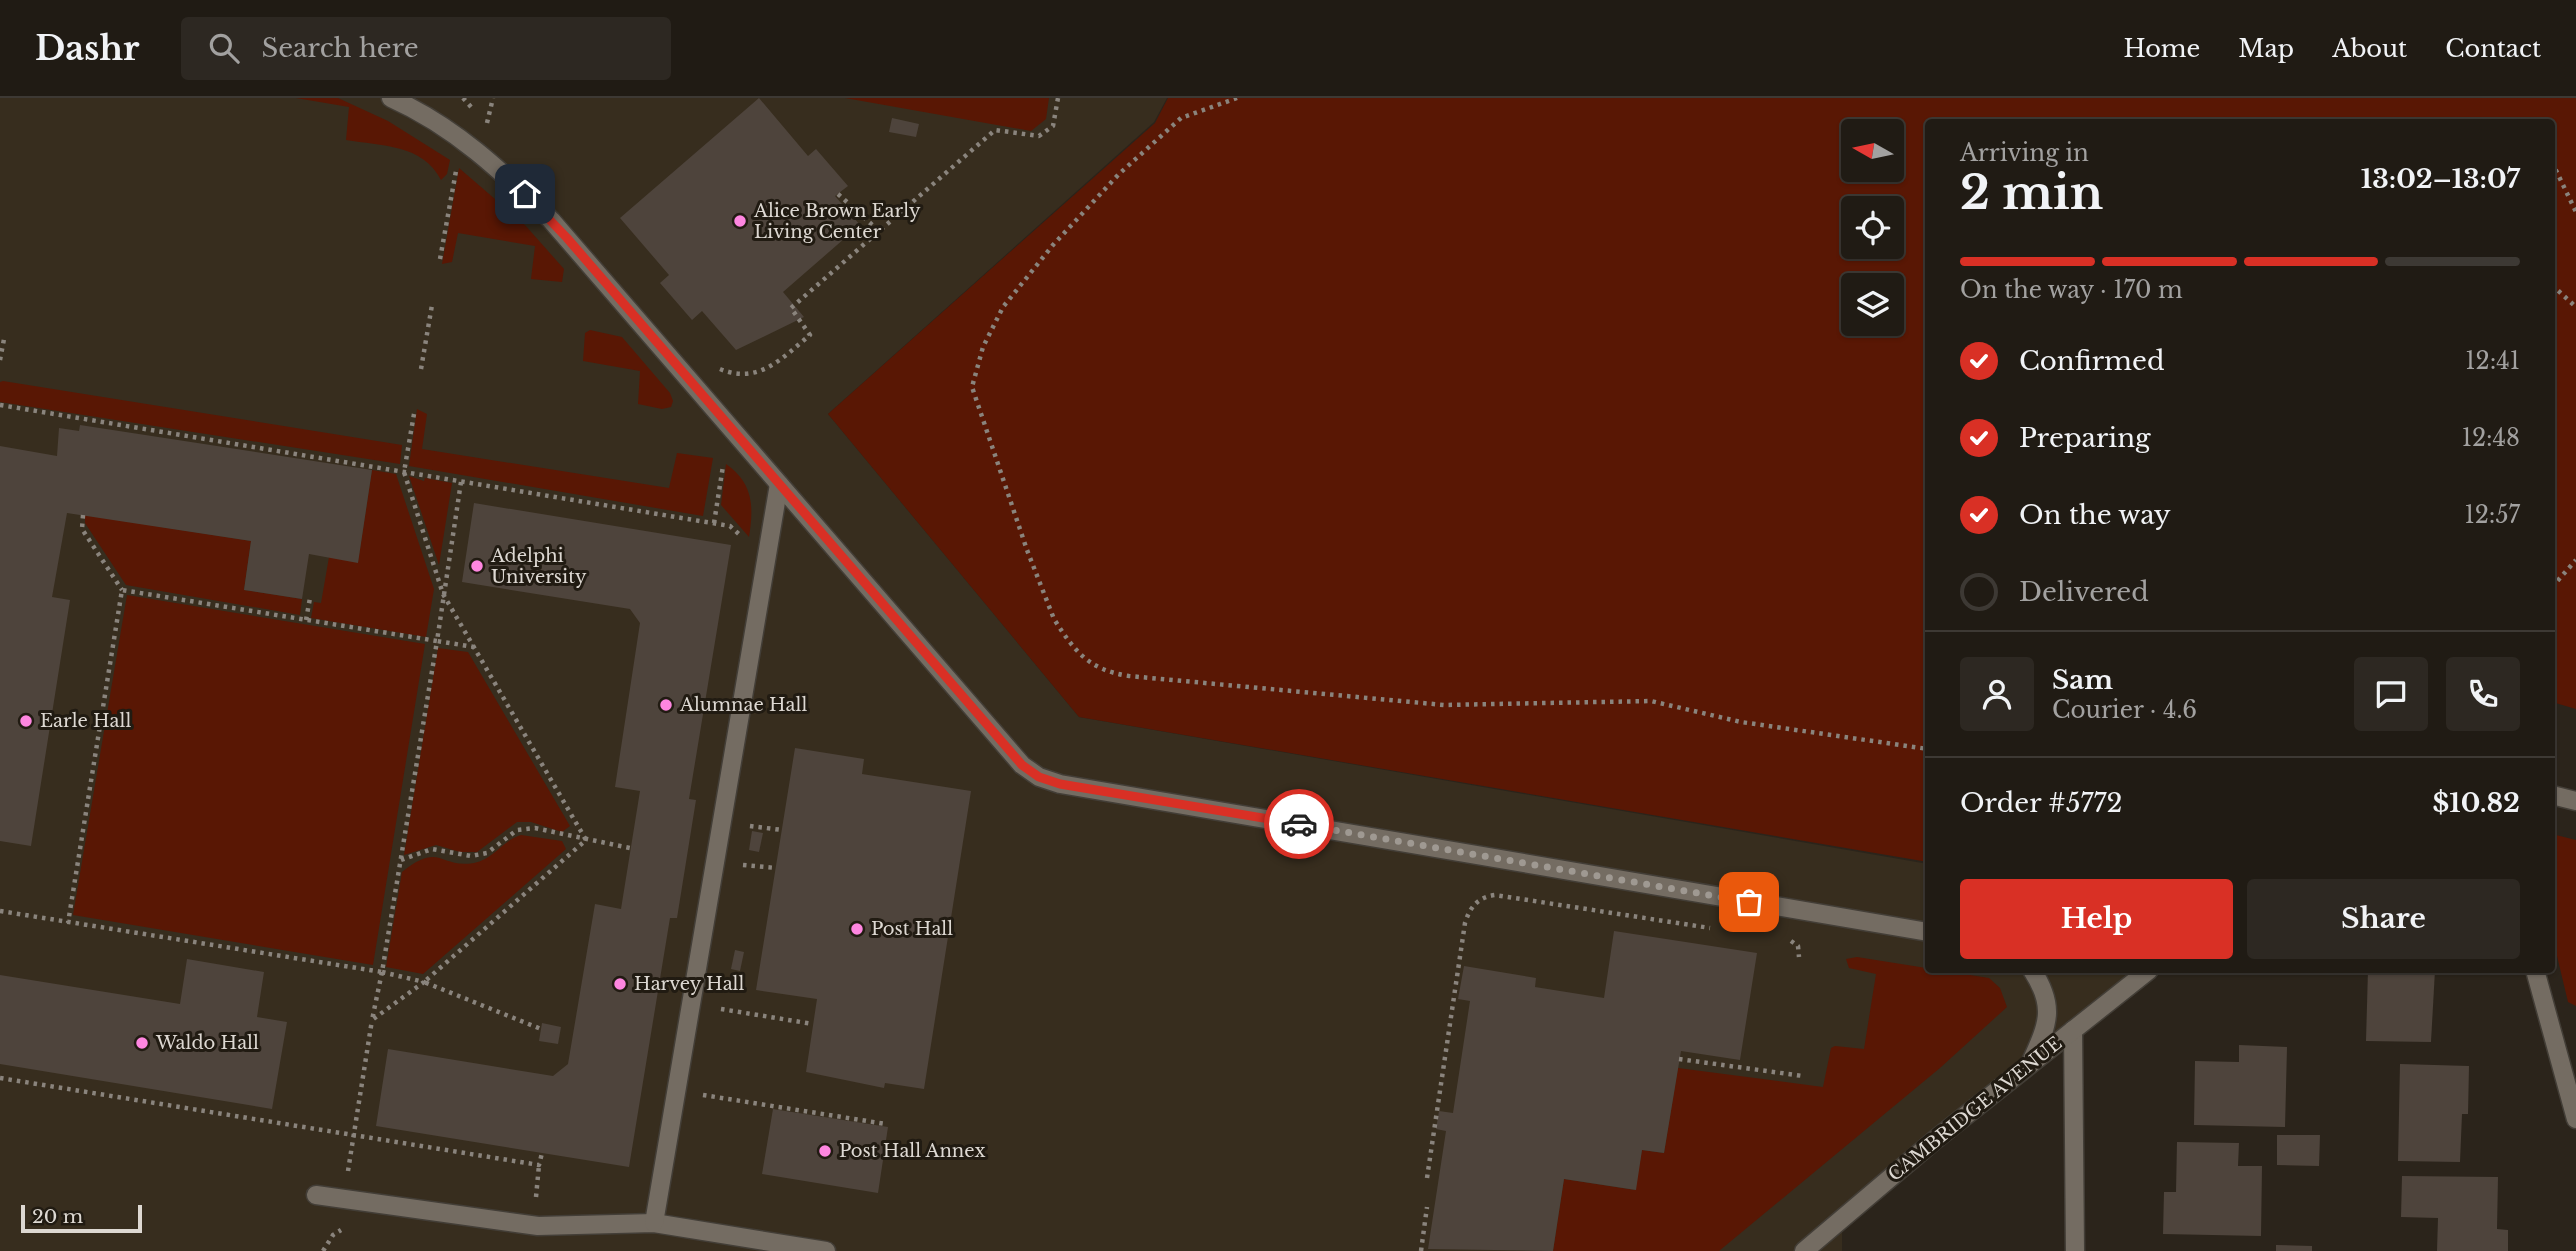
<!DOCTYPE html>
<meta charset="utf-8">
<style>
body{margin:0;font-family:"Libre Baskerville",serif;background:#2d2822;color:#f1f3f6;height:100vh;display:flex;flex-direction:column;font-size:26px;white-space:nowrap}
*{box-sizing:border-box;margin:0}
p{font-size:23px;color:#a2a1a0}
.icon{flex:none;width:38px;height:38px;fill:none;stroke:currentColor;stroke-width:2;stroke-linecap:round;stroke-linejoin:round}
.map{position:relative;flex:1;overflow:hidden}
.panel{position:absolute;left:1925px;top:21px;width:630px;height:854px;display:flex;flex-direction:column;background:#201b14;border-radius:7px;box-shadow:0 2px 5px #0004,0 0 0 2px #3d3934}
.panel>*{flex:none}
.needle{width:46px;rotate:279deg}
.tools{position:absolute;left:1841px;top:21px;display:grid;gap:14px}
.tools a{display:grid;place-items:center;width:63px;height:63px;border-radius:7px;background:#201b14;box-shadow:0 2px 5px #0004,0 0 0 2px #3d3934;font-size:35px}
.scale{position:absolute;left:21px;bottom:18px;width:121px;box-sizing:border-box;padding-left:7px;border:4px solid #ddd8d2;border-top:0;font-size:19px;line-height:24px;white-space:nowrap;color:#ddd8d2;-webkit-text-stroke:5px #211b12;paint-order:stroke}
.pin{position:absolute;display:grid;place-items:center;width:60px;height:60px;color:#fff;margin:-30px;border-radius:14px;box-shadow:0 4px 10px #0006}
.courier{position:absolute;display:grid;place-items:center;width:70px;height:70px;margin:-35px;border:5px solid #d93025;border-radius:50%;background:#fff;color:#222;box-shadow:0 2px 9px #0007}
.summary em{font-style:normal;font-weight:700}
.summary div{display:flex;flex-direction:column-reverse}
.summary{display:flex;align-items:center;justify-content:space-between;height:119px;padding:0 35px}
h1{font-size:46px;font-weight:700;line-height:52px}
.bar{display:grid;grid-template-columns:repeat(4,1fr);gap:10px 7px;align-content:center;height:84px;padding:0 35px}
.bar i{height:9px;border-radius:5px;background:#3d3934}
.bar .on{background:#d93025}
.bar p{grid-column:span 4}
.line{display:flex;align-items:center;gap:18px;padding:0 35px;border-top:2px solid #3d3934}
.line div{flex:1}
.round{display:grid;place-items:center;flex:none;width:74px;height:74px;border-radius:7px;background:#2d2822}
ol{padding:0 35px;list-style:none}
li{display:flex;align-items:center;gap:21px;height:77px}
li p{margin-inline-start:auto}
li .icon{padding:7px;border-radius:50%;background:#d93025;color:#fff;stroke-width:4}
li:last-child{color:#a2a1a0}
li i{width:38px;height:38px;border:4px solid #3d3934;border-radius:50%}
.primary-button{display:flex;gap:14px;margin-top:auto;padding:14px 35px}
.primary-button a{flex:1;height:80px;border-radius:7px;background:#d93025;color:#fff;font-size:28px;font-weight:700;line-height:80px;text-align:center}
.primary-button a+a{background:#2d2822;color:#f1f3f6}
header{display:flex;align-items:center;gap:42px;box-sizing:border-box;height:98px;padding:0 35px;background:#201b14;border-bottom:2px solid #3d3934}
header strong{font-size:33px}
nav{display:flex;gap:38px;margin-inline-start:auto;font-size:24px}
.search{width:490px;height:63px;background:#2d2822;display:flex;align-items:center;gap:18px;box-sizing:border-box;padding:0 24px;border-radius:7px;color:#a2a1a0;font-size:26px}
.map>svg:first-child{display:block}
</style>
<header>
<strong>Dashr</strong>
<div class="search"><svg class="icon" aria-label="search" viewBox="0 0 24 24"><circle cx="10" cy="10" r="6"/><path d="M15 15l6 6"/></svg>Search here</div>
<nav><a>Home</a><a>Map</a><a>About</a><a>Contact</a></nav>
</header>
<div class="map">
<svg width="2576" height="1153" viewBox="0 0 2576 1153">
<rect width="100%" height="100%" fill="#2b241b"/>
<polygon fill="#372d1e" points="0,0 1167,0 1154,24 828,316 1079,619 1928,766 1928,872 2147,872 1842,1121 1842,1153 0,1153"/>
<g fill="#591704" fill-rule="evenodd">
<path d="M296 0H338L388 23 450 62 447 76 441 82C423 46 381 48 346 42L349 9Z"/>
<polygon points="845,0 1049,0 1046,21 1031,33"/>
<path d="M1168 0H2576V611L2552 604V24H1928V764L1079 619 828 316 1155 25ZM1853 33H1892V72H1853ZM1853 110H1892V149H1853ZM1853 187H1892V226H1853Z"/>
<polygon points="459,70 525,127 564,171 562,184 531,181 535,148 458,135 452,164 442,166"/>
<polygon points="590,232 622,239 670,295 673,303 671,309 662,311 638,306 640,273 583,263 585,235"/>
<polygon points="3,283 402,347 400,366 0,304 0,284"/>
<polygon points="417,311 427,316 422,351 669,390 677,355 713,360 703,418 409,368"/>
<path d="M726 366C753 385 754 408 749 439L721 407Z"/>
<polygon points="372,372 396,376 434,491 426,539 311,520 314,504 321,505 329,459 358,464"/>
<polygon points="409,378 424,383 425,380 452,385 439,467"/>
<polygon points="85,417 251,443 244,492 302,501 300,517 126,487 85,425"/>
<polygon points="127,497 425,546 373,867 73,817"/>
<polygon points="438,550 468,554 570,728 562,734 531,724 517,724 477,754 460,754 436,747 404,757"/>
<polygon points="2552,736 2576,742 2576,908 2568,904 2552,837"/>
<path d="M521 737 562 743 566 751 423 876 386 869 402 774C441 743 439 771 474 765 494 761 503 742 521 737Z"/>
<polygon points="1857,859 1989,880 2000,890 2007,909 1940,970 1719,1153 1553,1153 1564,1081 1635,1092 1642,1052 1664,1055 1678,970 1823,989 1831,950 1835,948 1864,951 1876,876 1849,870 1846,861"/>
</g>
<g fill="#4e443c">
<polygon points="759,0 808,58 816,51 848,88 835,98 860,127 783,194 804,219 736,252 702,213 692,222 660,185 669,177 620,120"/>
<polygon points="892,20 919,26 916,39 889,34"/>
<polygon points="80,327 372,372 358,465 309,456 302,501 244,492 251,443 67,415 52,499 70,502 31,748 0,743 0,348 57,358 59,330 79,333"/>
<polygon points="474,405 731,447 689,701 696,702 677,820 670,820 629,1069 376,1028 388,951 553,978 568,966 595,806 621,811 640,693 615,689 640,525 630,511 462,484"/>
<polygon points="795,650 864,661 862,676 971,693 924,991 885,985 884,990 806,974 817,901 756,892"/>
<polygon points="752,733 763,735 759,754 749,752"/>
<polygon points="1614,833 1757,855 1740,962 1681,953 1664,1055 1642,1052 1636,1092 1564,1081 1553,1153 1428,1151 1446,1033 1436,1031 1439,1013 1453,1015 1470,903 1458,901 1464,868 1536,880 1535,889 1604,900"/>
<polygon points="735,852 744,854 740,873 731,871"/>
<polygon points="187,861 264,874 257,919 287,924 272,1011 0,966 0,877 180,906"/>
<polygon points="2368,872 2435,872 2431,944 2366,943"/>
<polygon points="542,925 561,929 558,946 539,943"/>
<polygon points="2239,947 2287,949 2285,1029 2194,1027 2195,963 2239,964"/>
<polygon points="2400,966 2469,968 2468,1016 2462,1016 2460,1064 2398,1063"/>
<polygon points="773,1011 888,1029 878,1095 762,1076"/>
<polygon points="2277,1037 2320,1037 2319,1068 2277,1067"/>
<polygon points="2177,1044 2239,1045 2238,1068 2262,1068 2261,1138 2163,1136 2164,1094 2176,1094"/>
<polygon points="2402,1078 2498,1079 2497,1131 2508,1132 2508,1153 2437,1153 2438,1120 2401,1119"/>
<polygon points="2276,1147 2312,1148 2312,1153 2276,1153"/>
</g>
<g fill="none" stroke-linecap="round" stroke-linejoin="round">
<defs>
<g id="lane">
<path d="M391 0C454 28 503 74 551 122L1022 667 1039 679 1060 686 1928 834"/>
<path d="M2031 964C2048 926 2056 909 2032 872"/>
<polyline points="316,1097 538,1128 654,1125 826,1153"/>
<polyline points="654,1125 779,386"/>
</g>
<g id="street">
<polyline points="2552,697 2576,703"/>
<polyline points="2535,872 2576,1021"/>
<polyline points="2073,932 2075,1153"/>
<polyline points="1804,1153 1936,1041 2149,872"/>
</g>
</defs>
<use href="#lane" stroke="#433e37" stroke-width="21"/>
<use href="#street" stroke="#433e37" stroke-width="21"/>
<g stroke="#8a847d" stroke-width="4.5" stroke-dasharray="3.5 5" stroke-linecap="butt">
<polyline points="463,0 472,10"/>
<path d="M1237 0 1181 20 1119 76 1053 147 1003 209 983 249 972 289 1027 452 1054 521C1075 554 1089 572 1129 578L1444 607 1651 603 1741 624 1928 651"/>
<polyline points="487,25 493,0"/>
<polyline points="2552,64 2576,114"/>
<polyline points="838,96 879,133"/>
<polyline points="440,161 456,73"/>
<polyline points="2552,187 2576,209"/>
<polyline points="0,262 4,241"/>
<polyline points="421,271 432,207"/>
<path d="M720 271C759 287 782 260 810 237L791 210 995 32 1039 38 1053 28 1058 0"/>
<polyline points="0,307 730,428 741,438"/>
<polyline points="414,316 404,374 443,496 586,742 424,884 541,931"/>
<polyline points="461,384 437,543 474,549"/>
<polyline points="83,417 82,431 122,492"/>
<polyline points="714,425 723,368"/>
<polyline points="2552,489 2576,462"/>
<polyline points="306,522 310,500"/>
<polyline points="750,728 782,732"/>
<polyline points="401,762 432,751 471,758 487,755 517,732 535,730 630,750"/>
<polyline points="743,767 776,770"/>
<polyline points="0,813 382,874 437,543 122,492 68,825"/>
<polyline points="1791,843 1798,848 1799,859"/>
<polygon points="382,874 424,884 372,922"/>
<polyline points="721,911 813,926"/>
<polyline points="1679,961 1803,978"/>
<polyline points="0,980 539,1067 542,1055"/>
<polyline points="703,997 886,1026"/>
<polyline points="348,1073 372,922"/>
<path d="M1427 1080 1465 825C1470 809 1478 799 1495 797L1710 830"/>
<polyline points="536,1099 539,1067"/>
<polyline points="323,1153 333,1137 341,1132"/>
<polyline points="1421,1153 1427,1109"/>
</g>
<use href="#lane" stroke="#746c62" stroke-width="18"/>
<use href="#street" stroke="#746c62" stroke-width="18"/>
</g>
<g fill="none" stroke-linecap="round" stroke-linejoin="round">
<polyline stroke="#9f9992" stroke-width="7" stroke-dasharray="0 12.6" points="1299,726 1749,804"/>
<polyline stroke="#d93025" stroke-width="9" points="525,96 567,140 1022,667 1039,679 1060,686 1299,726"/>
</g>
<g fill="#fe86e0" stroke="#211b12" stroke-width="2.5">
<circle cx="740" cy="123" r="7"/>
<circle cx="477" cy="468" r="7"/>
<circle cx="666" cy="607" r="7"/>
<circle cx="26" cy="623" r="7"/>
<circle cx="857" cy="831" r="7"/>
<circle cx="620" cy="886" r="7"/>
<circle cx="142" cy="945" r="7"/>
<circle cx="825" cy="1053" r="7"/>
</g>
<g text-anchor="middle" stroke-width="6" stroke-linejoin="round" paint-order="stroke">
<g font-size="18" fill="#ddd8d2" stroke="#211b12" text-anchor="start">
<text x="754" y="119">Alice Brown Early<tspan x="754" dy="21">Living Center</tspan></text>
<text x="491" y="464">Adelphi<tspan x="491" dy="21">University</tspan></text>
<text x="680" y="613">Alumnae Hall</text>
<text x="40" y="629">Earle Hall</text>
<text x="871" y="837">Post Hall</text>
<text x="634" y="892">Harvey Hall</text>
<text x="156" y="951">Waldo Hall</text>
<text x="839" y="1059">Post Hall Annex</text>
</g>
<g font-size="18" fill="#ddd8d2" stroke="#211b12">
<text transform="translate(1975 1011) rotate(-39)" y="6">CAMBRIDGE AVENUE</text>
</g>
</g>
</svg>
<div class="tools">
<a><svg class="needle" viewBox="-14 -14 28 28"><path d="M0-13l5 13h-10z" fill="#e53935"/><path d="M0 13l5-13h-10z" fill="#a2a1a0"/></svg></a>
<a><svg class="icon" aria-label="locate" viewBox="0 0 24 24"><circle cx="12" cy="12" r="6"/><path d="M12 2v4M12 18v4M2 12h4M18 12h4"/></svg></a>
<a><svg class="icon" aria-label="layers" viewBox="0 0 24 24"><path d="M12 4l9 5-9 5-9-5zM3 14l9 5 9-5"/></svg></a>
</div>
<div class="scale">20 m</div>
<div class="pin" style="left:1749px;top:804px;background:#ea580c"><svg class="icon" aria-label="bag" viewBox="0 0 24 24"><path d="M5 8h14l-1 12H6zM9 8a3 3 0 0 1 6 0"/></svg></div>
<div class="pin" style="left:525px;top:96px;background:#1f2937"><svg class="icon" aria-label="home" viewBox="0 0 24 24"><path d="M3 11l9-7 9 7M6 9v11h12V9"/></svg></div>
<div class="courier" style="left:1299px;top:726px"><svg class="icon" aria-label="car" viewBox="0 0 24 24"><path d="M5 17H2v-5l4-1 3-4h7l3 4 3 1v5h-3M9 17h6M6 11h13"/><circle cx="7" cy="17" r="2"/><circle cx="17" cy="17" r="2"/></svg></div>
<section class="panel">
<div class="summary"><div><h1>2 min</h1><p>Arriving in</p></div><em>13:02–13:07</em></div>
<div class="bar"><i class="on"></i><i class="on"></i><i class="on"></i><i></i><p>On the way · 170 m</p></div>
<ol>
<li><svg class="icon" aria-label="check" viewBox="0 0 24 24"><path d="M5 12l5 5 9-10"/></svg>Confirmed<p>12:41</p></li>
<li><svg class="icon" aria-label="check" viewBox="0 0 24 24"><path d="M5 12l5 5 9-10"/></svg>Preparing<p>12:48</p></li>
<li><svg class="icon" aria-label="check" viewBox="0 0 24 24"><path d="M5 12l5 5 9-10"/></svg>On the way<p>12:57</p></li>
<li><i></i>Delivered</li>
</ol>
<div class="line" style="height:126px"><a class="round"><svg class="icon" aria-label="person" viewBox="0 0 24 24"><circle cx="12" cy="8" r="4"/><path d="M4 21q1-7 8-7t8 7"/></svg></a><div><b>Sam</b><p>Courier · 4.6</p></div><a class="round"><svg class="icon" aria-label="chat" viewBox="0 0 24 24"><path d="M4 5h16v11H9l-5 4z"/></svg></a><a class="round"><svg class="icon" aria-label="phone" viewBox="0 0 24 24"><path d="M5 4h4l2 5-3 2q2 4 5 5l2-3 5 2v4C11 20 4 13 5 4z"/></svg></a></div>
<div class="line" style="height:91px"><div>Order #5772</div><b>$10.82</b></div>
<div class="primary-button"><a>Help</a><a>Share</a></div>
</section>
</div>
